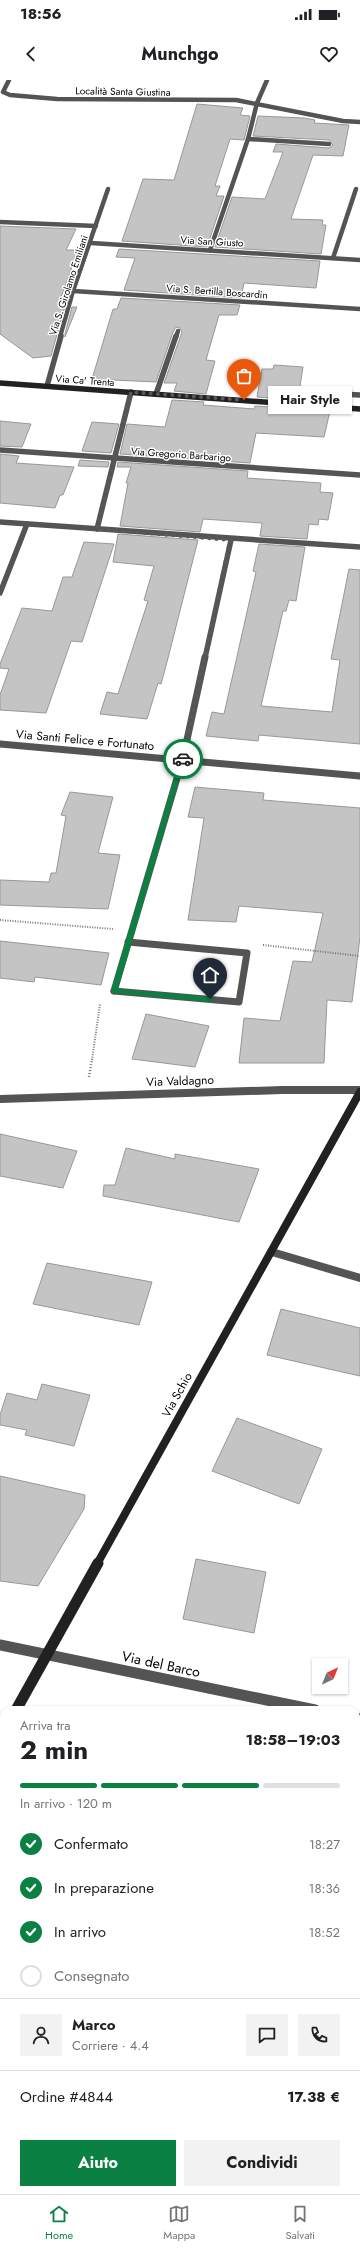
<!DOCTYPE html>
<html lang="it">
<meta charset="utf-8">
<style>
body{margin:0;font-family:Jost,sans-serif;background:#f2f2f2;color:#202124;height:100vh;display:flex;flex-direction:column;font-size:15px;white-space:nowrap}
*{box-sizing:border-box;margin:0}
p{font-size:13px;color:#757577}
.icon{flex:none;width:22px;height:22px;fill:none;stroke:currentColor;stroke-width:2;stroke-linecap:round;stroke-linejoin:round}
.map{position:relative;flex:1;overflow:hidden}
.side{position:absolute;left:0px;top:1626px;width:360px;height:488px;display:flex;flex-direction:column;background:#fff;border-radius:12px 12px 0 0;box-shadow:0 1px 3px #0004}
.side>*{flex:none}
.needle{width:26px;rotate:43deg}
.tools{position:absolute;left:312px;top:1578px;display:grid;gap:8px}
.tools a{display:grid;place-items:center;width:36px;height:36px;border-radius:0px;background:#fff;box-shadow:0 1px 3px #0004;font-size:20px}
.pin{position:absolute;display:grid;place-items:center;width:34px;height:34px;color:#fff;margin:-41px -17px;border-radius:50% 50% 50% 0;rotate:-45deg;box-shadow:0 0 4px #0007}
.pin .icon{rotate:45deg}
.courier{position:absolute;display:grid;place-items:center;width:40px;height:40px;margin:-20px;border:3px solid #0b8043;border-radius:50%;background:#fff;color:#222;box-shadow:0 1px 5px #0007}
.bubble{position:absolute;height:28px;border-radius:0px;background:#fff;box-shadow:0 1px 3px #0004;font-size:13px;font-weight:700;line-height:28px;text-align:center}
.head em{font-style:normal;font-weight:700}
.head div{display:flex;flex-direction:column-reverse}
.head{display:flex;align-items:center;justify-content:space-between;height:68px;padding:0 20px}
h1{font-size:26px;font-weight:700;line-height:30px}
.bar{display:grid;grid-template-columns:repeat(4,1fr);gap:6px 4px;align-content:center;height:48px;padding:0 20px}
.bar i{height:5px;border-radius:3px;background:#e0e0e0}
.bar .selected{background:#0b8043}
.bar p{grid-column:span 4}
.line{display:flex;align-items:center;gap:10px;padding:0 20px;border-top:1px solid #e0e0e0}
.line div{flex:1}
.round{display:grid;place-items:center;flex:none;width:42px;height:42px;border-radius:0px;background:#f2f2f2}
ol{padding:0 20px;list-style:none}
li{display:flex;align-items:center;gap:12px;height:44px}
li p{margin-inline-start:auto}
li .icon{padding:4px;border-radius:50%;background:#0b8043;color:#fff;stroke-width:4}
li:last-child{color:#757577}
li i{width:22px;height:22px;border:2px solid #e0e0e0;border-radius:50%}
.action{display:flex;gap:8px;margin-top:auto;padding:8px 20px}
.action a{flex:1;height:46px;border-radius:0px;background:#0b8043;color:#fff;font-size:16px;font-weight:700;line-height:46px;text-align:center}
.action a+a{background:#f2f2f2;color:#202124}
.status{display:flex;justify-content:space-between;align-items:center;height:28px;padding:0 20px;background:#fff;direction:ltr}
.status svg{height:11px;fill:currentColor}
header{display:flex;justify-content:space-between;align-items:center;height:52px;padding:0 20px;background:#fff;font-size:18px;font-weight:700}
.dock{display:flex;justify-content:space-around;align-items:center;height:56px;border-top:1px solid #e0e0e0;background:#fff;font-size:11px;color:#757577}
.dock a{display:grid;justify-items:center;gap:2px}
.dock .selected{color:#0b8043}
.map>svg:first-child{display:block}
</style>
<div class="status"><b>18:56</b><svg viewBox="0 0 49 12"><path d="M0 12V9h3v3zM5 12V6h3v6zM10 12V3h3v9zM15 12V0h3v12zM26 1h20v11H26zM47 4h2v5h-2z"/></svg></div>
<header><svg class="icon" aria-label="back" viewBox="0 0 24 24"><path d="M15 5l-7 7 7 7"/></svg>Munchgo<svg class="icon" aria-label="heart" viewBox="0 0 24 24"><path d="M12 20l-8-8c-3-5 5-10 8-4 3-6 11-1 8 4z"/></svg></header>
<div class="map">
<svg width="360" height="2114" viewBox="0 0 360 2114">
<rect width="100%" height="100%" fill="#fff"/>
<g fill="#c4c4c4" stroke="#989898">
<polygon points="197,24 243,28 240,35 250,36 244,60 230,59 215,106 220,106 216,116 224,116 207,167 122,161 143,99 174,100"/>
<polygon points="258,36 304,38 315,40 314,43 349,45 343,76 313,75 291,139 323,140 322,145 326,145 321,174 215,167 232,117 265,119 283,72 273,72 276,64 329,68 333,65 329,60 253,56"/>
<polygon points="0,146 76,149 66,170 78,170 58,226 65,226 51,276 33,278 0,254"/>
<polygon points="119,169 320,181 316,208 244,203 241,218 124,210 135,178 116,177"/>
<polygon points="121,218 240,225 237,235 219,235 206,280 215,281 206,314 174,311 177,303 164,303 182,252 179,247 175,248 172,255 156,302 92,299 113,229 117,229"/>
<polygon points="72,227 77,227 65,257 65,254"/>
<polygon points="274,285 303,287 300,306 318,310 317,313 318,316 332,318 331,323 257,317 262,289 273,289"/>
<polygon points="172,320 204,322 203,325 254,329 255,326 330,331 324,357 256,353 250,383 120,374 127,344 165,347"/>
<polygon points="0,341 31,344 22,367 0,366"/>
<polygon points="92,342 119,344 111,373 82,371"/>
<polygon points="0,374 19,376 16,383 74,387 63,415 60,415 55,428 0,423"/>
<polygon points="80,380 109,382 108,387 78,386"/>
<polygon points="118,382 248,391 247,398 321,403 320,412 333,413 328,440 319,439 318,445 309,444 307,459 260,456 262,443 203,439 200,452 120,446 128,403 126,403 131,387 117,387"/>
<polygon points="118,454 198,460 167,582 161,604 158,603 147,639 100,634 107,612 118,614 148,521 144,520 154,486 113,482"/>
<polygon points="84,462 114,464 82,562 71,561 46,633 0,630 0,615 9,589 0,588 0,584 22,528 52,531 63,497 72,497"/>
<polygon points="259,464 305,467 296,521 289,520 286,531 283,531 261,626 332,632 340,580 331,579 349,489 360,490 360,664 259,655 258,661 206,656 212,632 224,634 256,492 253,491"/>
<polygon points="195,707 264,713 263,720 360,728 360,857 352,922 327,920 324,983 239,983 244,938 280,941 293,881 312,882 323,833 239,826 236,842 188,840 204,738 188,737"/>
<polygon points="70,712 113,717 98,773 120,775 108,829 0,825 0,800 49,802 51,793 56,793 66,736 61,735"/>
<polygon points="0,861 109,873 101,905 35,897 34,902 0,898"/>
<polygon points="146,934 209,946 195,987 132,979"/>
<polygon points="0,1054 77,1071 63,1108 0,1096"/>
<polygon points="126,1068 175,1079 175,1074 259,1089 239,1142 103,1116 104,1105 115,1105"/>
<polygon points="47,1183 152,1202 139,1245 33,1224"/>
<polygon points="281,1229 360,1248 360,1296 267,1275"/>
<polygon points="42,1304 90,1315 74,1366 25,1355 27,1350 0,1345 0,1335 7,1313 37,1320"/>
<polygon points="237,1338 322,1369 299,1424 212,1391"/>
<polygon points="0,1396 85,1415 84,1429 38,1506 0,1501"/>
<polygon points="196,1479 266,1492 254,1553 183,1539"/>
</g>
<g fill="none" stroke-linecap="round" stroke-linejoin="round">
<g stroke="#767676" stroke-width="2" stroke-dasharray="1 1.5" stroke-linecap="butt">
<polyline points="0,840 113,849"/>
<polyline points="263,865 360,876"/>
<polyline points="92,980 100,924"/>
</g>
<polyline stroke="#767676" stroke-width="2.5" stroke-dasharray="1 2" stroke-linecap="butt" points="89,997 92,979"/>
<polyline stroke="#545454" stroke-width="4.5" points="0,142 96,146"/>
<polyline stroke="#545454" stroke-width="7" points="114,911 239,922 247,873 128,862"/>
<g stroke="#545454" stroke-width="4.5">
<polyline points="9,0 3,12 10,15 57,19 236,20 343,41 360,42"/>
<polyline points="248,59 329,64"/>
<polyline points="91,163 360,180"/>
<polyline points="210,170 248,59 257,23 267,0"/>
<polyline points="333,178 356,109"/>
<polyline points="73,211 360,229"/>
<polyline points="60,257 73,211 108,109"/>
<polyline points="176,257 178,251"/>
</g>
<g stroke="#545454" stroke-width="5.5">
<polyline points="47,306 61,256"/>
<polyline points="321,313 360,315"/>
<polyline points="156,314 176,256"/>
<polyline points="0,370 360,395"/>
<polyline points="0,442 360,467"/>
<polyline points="97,449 131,312"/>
<polyline points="0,513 27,444"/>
<polyline points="205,578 231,460"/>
</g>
<g stroke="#545454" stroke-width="7">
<polyline points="0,664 360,696"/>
<polyline points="114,911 183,678 205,577"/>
</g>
<g stroke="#545454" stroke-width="8">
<polyline points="0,1019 282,1010 360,1010"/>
<polyline points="272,1172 360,1198"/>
</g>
<g stroke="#545454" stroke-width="11">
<polyline points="0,1565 315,1630"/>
<polyline points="356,1638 360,1639"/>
<polyline points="232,2110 232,2114"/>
</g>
<polyline stroke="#212121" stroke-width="5.5" points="0,303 360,329"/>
<polyline stroke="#212121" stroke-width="8" points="97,1484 360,1012"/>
<g stroke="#212121" stroke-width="11">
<polyline points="16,1630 98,1483"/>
<polyline points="0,1658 4,1651"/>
</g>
</g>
<polygon fill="#0b8043" points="183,677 185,679 118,909 210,917 213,919 210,922 114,913 111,911 180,679"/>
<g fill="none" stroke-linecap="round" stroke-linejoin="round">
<polyline stroke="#595959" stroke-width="4" stroke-dasharray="0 7.2" points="183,679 230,460 97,449 131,312 244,320"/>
</g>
<g text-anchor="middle" stroke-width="3" stroke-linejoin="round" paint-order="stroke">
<g font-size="10" fill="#000" stroke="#fff">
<text transform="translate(123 11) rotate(1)" y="4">Località Santa Giustina</text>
<text transform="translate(212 161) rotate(3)" y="4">Via San Giusto</text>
<text transform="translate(68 205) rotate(-72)" y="4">Via S. Girolamo Emiliani</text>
<text transform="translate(217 211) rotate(4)" y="4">Via S. Bertilla Boscardin</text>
<text transform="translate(85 300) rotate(4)" y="4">Via Ca' Trenta</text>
<text transform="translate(181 374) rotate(4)" y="4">Via Gregorio Barbarigo</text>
</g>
<g font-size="12" fill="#000" stroke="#fff">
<text transform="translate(85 660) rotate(5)" y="4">Via Santi Felice e Fortunato</text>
<text transform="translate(180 1001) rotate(-2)" y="4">Via Valdagno</text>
<text transform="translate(177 1315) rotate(-61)" y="4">Via Schio</text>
</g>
<g font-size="14" fill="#000" stroke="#fff">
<text transform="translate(161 1584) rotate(12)" y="5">Via del Barco</text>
</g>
</g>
</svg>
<div class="tools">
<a><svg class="needle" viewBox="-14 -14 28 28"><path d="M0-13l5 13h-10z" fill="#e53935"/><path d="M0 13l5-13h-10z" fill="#757577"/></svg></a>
</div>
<div class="pin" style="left:244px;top:320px;background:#ea580c"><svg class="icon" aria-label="bag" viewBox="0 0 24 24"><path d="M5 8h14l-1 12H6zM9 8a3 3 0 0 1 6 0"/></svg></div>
<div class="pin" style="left:210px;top:919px;background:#1f2937"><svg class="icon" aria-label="home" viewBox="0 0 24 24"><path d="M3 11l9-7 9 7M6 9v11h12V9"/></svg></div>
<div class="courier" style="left:183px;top:679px"><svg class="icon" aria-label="car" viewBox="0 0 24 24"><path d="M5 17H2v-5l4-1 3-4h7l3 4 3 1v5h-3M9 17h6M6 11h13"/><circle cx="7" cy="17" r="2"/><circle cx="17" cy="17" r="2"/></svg></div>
<div class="bubble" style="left:268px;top:306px;width:84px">Hair Style</div>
<section class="side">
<div class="head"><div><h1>2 min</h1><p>Arriva tra</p></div><em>18:58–19:03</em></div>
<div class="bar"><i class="selected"></i><i class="selected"></i><i class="selected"></i><i></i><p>In arrivo · 120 m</p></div>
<ol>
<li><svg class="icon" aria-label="check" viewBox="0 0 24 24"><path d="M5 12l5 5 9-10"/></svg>Confermato<p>18:27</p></li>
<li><svg class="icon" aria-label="check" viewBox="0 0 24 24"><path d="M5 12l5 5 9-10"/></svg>In preparazione<p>18:36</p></li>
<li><svg class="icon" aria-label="check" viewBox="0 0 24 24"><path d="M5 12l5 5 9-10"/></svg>In arrivo<p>18:52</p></li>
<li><i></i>Consegnato</li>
</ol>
<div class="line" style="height:72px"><a class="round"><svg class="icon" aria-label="person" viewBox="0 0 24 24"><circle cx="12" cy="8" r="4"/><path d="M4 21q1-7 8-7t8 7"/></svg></a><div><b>Marco</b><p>Corriere · 4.4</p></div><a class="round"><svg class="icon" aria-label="chat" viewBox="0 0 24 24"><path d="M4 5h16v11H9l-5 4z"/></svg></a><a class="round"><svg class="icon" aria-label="phone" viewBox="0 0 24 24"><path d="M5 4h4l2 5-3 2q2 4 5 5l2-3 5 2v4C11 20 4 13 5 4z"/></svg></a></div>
<div class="line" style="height:52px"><div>Ordine #4844</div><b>17.38 €</b></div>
<div class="action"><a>Aiuto</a><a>Condividi</a></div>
</section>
</div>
<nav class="dock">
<a class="selected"><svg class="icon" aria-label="home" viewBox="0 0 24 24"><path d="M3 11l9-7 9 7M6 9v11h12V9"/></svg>Home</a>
<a><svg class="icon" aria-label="map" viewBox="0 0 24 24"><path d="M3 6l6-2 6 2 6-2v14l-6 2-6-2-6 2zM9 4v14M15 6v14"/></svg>Mappa</a>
<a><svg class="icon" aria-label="saved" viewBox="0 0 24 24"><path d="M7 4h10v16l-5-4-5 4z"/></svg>Salvati</a>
</nav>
